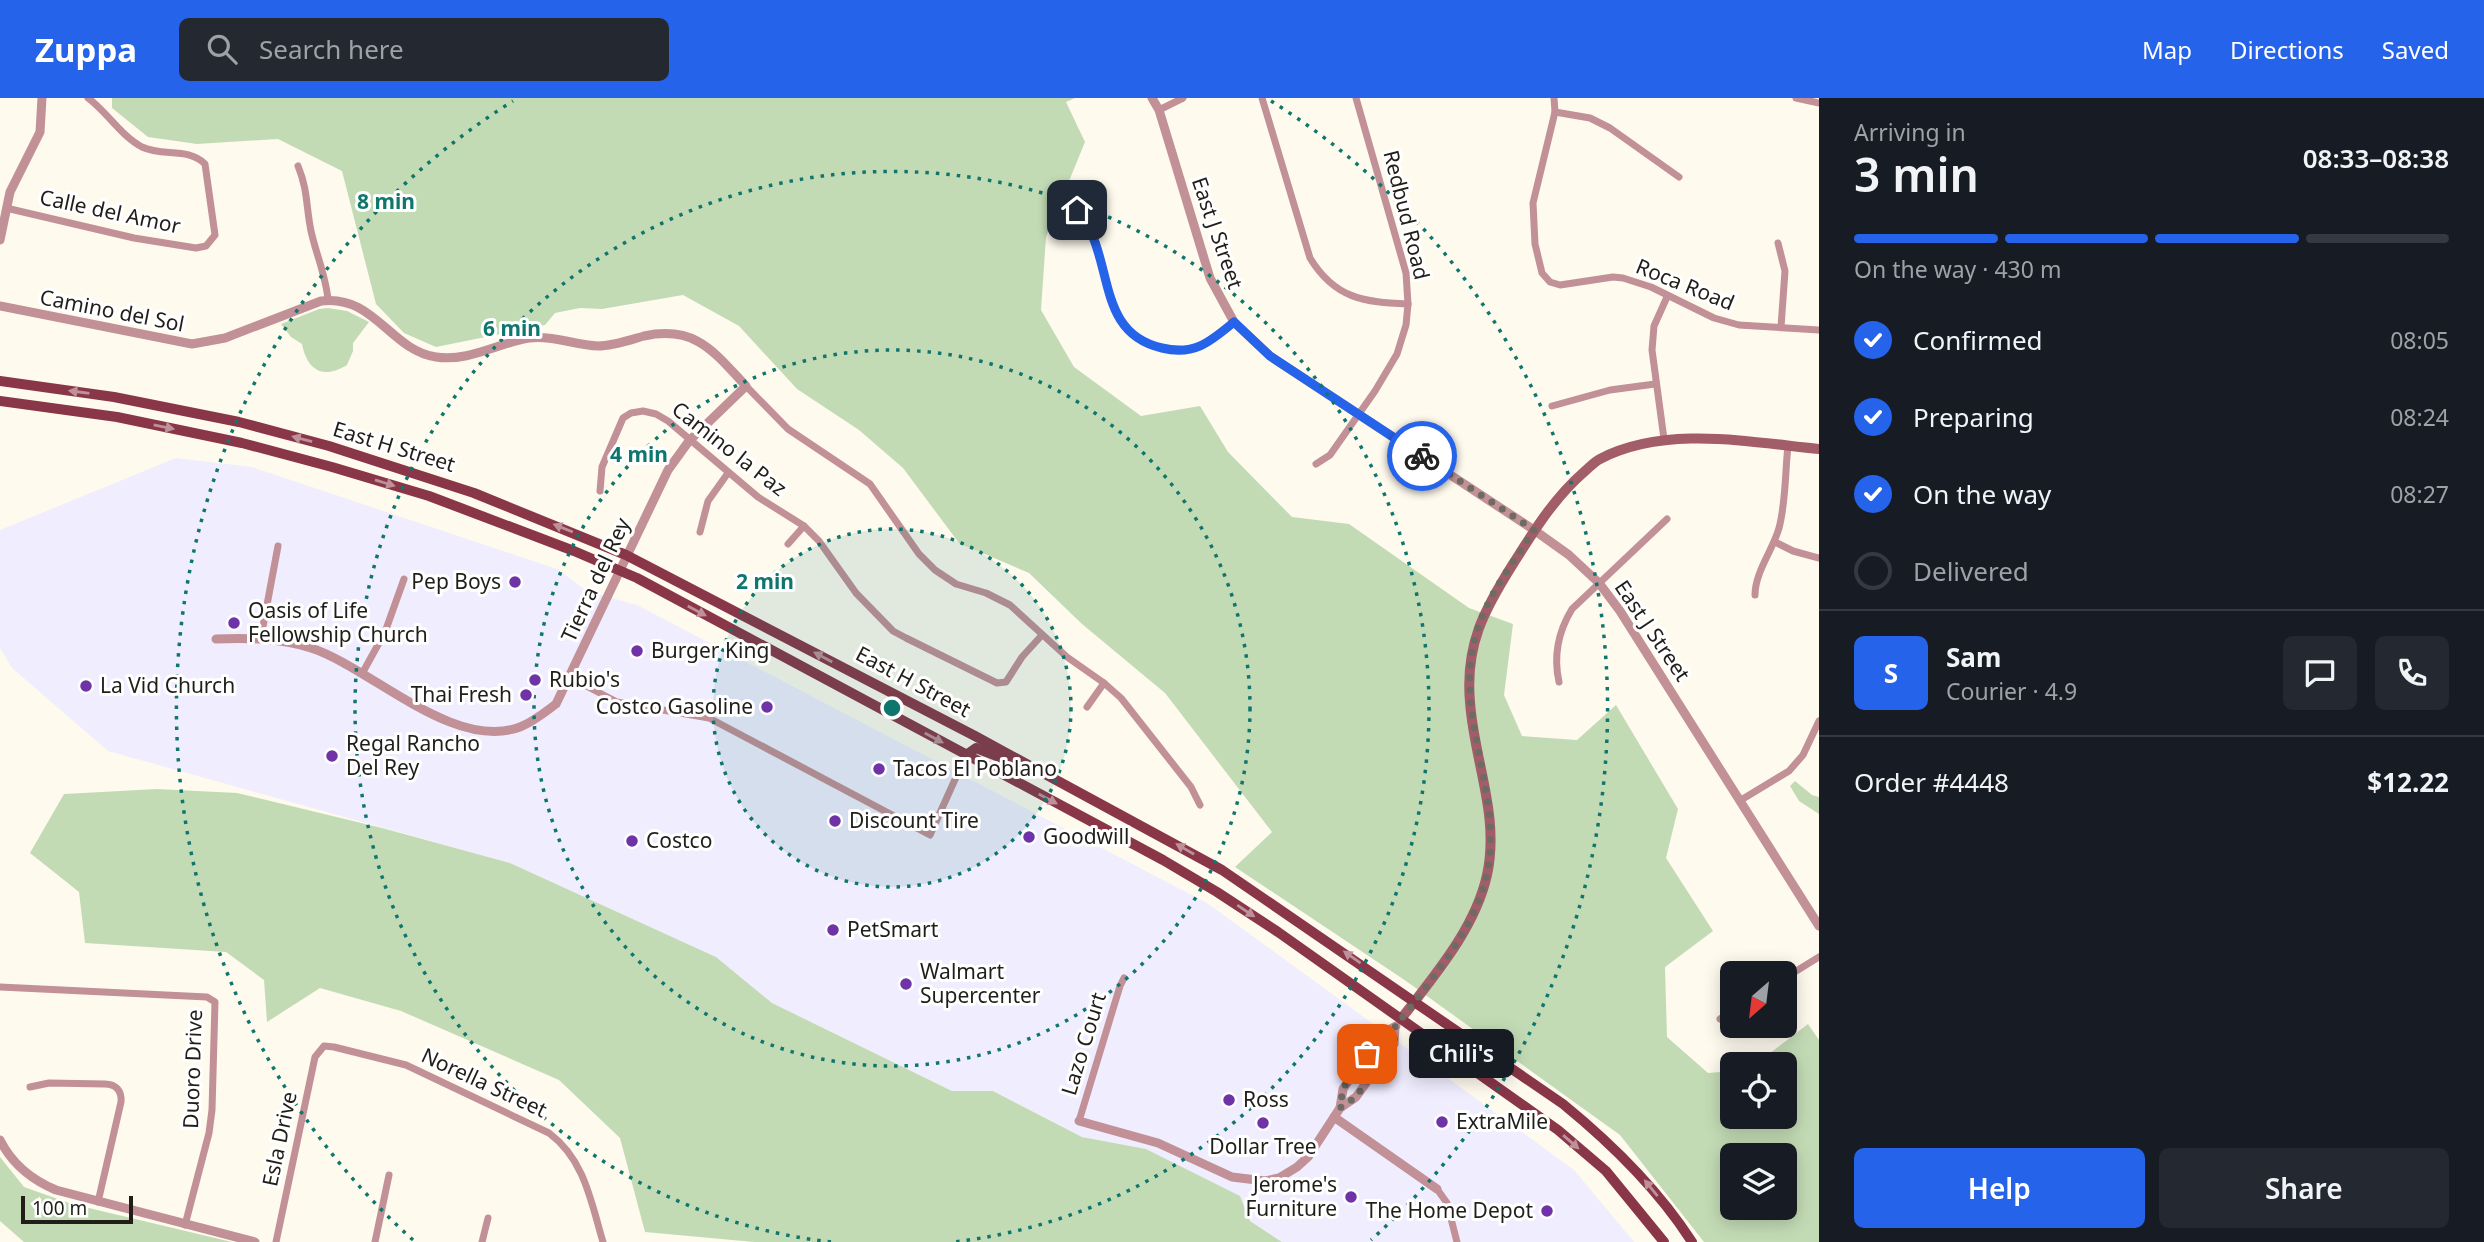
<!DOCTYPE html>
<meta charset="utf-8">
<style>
body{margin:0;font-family:"Noto Sans",sans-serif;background:#242831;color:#f1f3f6;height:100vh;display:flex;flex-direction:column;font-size:26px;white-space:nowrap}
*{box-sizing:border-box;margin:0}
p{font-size:23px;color:#9ea1a6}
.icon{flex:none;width:38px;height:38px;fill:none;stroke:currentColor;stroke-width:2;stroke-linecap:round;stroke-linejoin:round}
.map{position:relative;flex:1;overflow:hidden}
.details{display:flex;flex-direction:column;background:#171b24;width:665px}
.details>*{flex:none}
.needle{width:46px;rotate:208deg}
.buttons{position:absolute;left:1720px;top:863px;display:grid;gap:14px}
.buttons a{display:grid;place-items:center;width:77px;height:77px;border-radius:10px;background:#171b24;box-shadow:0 4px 18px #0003;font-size:35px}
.scale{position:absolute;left:21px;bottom:18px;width:112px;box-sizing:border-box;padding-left:7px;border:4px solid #201e19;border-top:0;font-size:19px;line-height:24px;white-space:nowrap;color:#201e19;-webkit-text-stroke:5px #fff;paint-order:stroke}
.pin{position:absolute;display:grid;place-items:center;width:60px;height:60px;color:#fff;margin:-30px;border-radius:14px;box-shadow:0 4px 10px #0006}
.courier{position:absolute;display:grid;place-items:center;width:70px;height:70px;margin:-35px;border:5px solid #2563eb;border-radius:50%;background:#fff;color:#222;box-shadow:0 2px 9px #0007}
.bubble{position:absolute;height:49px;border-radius:10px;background:#171b24;box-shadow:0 4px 18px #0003;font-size:23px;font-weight:600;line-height:49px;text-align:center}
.head em{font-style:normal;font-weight:600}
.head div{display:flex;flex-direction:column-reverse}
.head{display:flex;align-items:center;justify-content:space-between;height:119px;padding:0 35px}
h1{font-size:46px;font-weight:600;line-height:52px}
.bar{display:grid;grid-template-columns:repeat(4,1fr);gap:10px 7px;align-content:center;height:84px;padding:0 35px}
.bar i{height:9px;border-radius:5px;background:#363941}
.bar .active{background:#2563eb}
.bar p{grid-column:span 4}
.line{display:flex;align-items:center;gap:18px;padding:0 35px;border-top:2px solid #363941}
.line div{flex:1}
.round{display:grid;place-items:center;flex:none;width:74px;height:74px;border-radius:10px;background:#242831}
ol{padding:0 35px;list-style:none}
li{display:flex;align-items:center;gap:21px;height:77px}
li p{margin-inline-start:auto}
li .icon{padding:7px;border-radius:50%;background:#2563eb;color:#fff;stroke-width:4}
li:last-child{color:#9ea1a6}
li i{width:38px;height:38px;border:4px solid #363941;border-radius:50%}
.primary-button{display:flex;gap:14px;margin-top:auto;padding:14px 35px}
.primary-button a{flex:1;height:80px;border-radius:10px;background:#2563eb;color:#fff;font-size:28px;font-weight:600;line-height:80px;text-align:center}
.primary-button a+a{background:#242831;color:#f1f3f6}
header{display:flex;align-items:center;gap:42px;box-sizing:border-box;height:98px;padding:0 35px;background:#2563eb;color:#fff}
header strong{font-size:33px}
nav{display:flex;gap:38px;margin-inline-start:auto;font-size:24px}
.search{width:490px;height:63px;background:#242831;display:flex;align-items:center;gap:18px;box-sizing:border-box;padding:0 24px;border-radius:10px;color:#9ea1a6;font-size:26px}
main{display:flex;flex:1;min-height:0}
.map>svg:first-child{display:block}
</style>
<header>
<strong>Zuppa</strong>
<div class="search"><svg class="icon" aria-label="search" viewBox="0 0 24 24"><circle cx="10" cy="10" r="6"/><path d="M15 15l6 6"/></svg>Search here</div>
<nav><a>Map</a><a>Directions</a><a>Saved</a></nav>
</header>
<main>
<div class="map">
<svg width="1819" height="1144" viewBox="0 0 1819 1144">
<rect width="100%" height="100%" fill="#fefaee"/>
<polygon fill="#f0edff" points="176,360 252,369 557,471 587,493 637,507 1207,805 1574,1072 1634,1144 1282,1144 1250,1123 1240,1098 1146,1051 1082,1039 993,993 952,993 772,905 716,859 510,765 108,653 12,570 0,550 0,432"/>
<g fill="#c3dbb5" fill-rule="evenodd">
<path d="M112 0H1075L1066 4 1085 44 1046 139 1041 212 1074 269 1141 318 1200 308 1228 354 1292 419 1349 426 1469 510 1513 526 1504 597 1522 638 1577 642 1616 607 1678 711 1666 760 1713 833 1665 869 1667 939 1708 975 1732 973V1018H1785V966H1756L1808 926 1819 942V1144H1704L1620 1037 1406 883 1235 769 1272 734 1165 595 1082 526 1029 475 959 445 903 370 859 332 797 291 739 228 683 197 602 211 580 210 555 215 545 227 436 249 404 235 376 206 342 73 278 41 197 46 148 39 112 10ZM1732 1057H1785V1110H1732Z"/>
<path d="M328 210 347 213 369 224 353 245V253L347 267C323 282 307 272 302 246L291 239 281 226 319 211Z"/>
<polygon points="1795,683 1812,697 1819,699 1819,716 1799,703 1790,688"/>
<polygon points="157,691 237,695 382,730 510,765 716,859 772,905 952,993 993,993 1082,1039 1146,1051 1240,1098 1250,1123 1282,1144 754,1144 645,1134 620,1040 559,982 401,913 320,890 267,924 264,882 226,854 85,845 79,794 30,755 64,696"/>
<polygon points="0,1059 24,1089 72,1106 232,1144 24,1144 0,1123"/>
</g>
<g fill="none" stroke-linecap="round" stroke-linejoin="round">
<g stroke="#c29097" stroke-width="7">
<path d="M1262 0 1310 160C1335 201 1364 204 1408 206"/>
<polyline points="1554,0 1555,14 1533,105 1535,146 1542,175 1550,184 1560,187 1613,179 1623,180 1651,189 1714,220 1739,227 1819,232"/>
<polyline points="1796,0 1819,5"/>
<polyline points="1159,12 1183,0"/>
<polyline points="1555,14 1590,20 1610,30 1679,79"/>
<path d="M298 68C308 92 306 109 311 133 316 156 326 178 328 202"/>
<path d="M6 110 134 140 196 150 206 148 215 137 205 66C188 49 163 59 142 49 121 38 107 14 88 0"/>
<path d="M1077 112C1083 121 1089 129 1094 139 1111 183 1105 237 1162 250 1195 258 1211 243 1234 224"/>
<polyline points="1778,145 1785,173 1781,229"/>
<polyline points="746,288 788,331 870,386 919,456 935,472 956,486 986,495 1010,507 1067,559 1104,585 1121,600 1191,689 1200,707"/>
<polyline points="1552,308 1610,292 1655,286"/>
<polyline points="1664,341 1652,252 1654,228 1667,199"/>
<polyline points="1316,366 1330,357 1375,293 1397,256 1406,227 1408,206 1406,175 1356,0"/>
<polyline points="600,393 602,369 623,320 631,315 643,313 656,316 668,323 758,399 804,428 819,443 856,495 893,533 906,540 997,585 1006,584 1022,559 1042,537"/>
<polyline points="700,434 708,403 728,375"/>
<polyline points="1775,444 1793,453 1819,460"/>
<polyline points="788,446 804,428"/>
<path d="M1755 497C1755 474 1773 452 1779 430 1786 404 1785 374 1788 348"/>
<polyline points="261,539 278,448"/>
<polyline points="363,574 385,534 404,481"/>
<polyline points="569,579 617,604 709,620 930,737 966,657"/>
<path d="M1559 584C1553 557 1558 534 1572 511L1667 421"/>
<polyline points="1087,609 1104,585"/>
<polyline points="1741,702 1789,673 1803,657 1819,623"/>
<polyline points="1785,880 1819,859"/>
<polyline points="0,889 207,899 215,904 212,1012 209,1035 185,1127"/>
<polyline points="1720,921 1732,913"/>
<path d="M30 989 49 985 105 986C116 986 122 993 121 1004L98 1104"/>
<polyline points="1079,1023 1120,888 1124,880"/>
<polyline points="1437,1091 1447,1105 1457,1144"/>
<path d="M276 1144 315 959 324 948 334 949 406 967 549 1035C585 1062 591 1104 603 1144"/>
<polyline points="375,1144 389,1077"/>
<polyline points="482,1144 488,1120"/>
</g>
<g stroke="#c29097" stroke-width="9">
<polyline points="1152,0 1159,12 1173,58 1210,180 1234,224 1270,258 1534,432 1569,457 1599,485 1620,513 1819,828"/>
<polyline points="0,142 10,94 40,34 42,0"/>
<path d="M0 208 192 246 225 240 321 203C374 196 390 252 436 259 469 264 498 245 529 240 552 237 575 247 598 248 613 248 630 242 644 238 696 227 714 254 746 288L689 343 668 372 556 606C544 615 533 624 520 629 454 654 370 569 311 550 279 540 249 540 216 541"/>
<polyline points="1340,1010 1343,991 1380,937 1396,928"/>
<polyline points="1334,1019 1437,1091"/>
<polyline points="1079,1023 1158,1045 1232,1079 1265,1083 1279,1080 1297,1069 1308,1059 1340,1010 1356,999 1394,946 1395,929"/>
<path d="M0 1042C12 1066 32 1082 56 1092L255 1144"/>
</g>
<path stroke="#a25d68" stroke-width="10" d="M1401 921C1434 878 1475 831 1487 777 1500 717 1474 663 1470 604 1465 547 1484 512 1513 466 1534 433 1554 400 1584 374 1589 370 1594 364 1600 361 1665 327 1749 344 1819 351"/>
<g stroke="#893648" stroke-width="10">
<path d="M0 283 114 299 239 324 329 348 474 395 626 457 975 638 1222 772 1563 1006C1612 1046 1658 1091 1692 1144"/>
<polyline points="0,303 117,319 242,345 332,369 429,398 574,453 637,480 1163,762 1217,794 1278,834 1558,1032 1606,1073 1664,1144"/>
<polyline points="966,657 976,650 1007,662 1013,659"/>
</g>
</g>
<defs><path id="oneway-solid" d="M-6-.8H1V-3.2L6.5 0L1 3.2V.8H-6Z" transform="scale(1.75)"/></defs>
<g fill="#be909a">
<use href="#oneway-solid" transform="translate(79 294) rotate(-172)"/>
<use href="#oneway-solid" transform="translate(164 329) rotate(11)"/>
<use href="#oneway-solid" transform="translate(302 341) rotate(-165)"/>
<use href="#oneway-solid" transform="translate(385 385) rotate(17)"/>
<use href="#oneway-solid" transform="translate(563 430) rotate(-158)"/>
<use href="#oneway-solid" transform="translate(697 513) rotate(28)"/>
<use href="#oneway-solid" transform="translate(823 559) rotate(-152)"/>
<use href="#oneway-solid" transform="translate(934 640) rotate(28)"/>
<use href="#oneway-solid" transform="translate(1048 701) rotate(28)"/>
<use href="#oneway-solid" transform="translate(1185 751) rotate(-150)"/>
<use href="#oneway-solid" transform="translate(1246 813) rotate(34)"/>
<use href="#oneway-solid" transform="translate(1352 859) rotate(-145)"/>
<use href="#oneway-solid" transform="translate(1571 1044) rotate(41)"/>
<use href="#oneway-solid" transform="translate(1651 1090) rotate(-129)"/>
</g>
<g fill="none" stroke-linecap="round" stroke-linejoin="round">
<path stroke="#6e6b64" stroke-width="7" stroke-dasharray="0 12.6" d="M1367 956 1343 990 1340 1010 1356 999 1394 946 1395 929C1428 886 1477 829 1487 775 1504 694 1451 614 1477 533 1488 496 1514 464 1534 432L1422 358"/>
<path stroke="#2563eb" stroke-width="9" d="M1077 112C1083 121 1089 129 1093 139 1111 183 1105 237 1162 250 1195 258 1211 243 1234 224L1270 258 1422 358"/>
</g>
<circle cx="892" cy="610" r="179" fill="#0f766e" fill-opacity=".12"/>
<g fill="none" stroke="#0f766e" stroke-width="3.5" stroke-dasharray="3.5 7">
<circle cx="892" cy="610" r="179"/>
<circle cx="892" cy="610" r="358"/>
<path d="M831 1144A537 537 0 1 1 953 1144"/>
<path d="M413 1142A716 716 0 0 1 513 3M1271 3A716 716 0 0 1 1371 1142"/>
</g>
<g fill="#7032a7" stroke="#fff" stroke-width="2.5">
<circle cx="515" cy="484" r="7"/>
<circle cx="234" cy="525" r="7"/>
<circle cx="637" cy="553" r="7"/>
<circle cx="535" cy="582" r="7"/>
<circle cx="86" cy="588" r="7"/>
<circle cx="526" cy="597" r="7"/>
<circle cx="767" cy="609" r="7"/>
<circle cx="332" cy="658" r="7"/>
<circle cx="879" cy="671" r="7"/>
<circle cx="835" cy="723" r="7"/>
<circle cx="1029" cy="739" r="7"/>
<circle cx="632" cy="743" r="7"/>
<circle cx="833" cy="832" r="7"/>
<circle cx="906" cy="886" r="7"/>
<circle cx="1229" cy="1002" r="7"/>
<circle cx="1442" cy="1024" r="7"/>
<circle cx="1263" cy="1025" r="7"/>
<circle cx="1351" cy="1099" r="7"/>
<circle cx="1547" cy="1113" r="7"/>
</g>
<g text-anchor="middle" stroke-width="6" stroke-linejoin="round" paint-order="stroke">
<g font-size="21" fill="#201e19" stroke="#fff">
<text transform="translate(110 114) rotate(12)" y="7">Calle del Amor</text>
<text transform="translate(1406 117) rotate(76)" y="7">Redbud Road</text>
<text transform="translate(1217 135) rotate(71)" y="7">East J Street</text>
<text transform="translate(1685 187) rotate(22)" y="7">Roca Road</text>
<text transform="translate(112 213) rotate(11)" y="7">Camino del Sol</text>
<text transform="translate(394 349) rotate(17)" y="7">East H Street</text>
<text transform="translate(729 351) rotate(38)" y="7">Camino la Paz</text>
<text transform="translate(596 482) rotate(-65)" y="7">Tierra del Rey</text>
<text transform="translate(1652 533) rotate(56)" y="7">East J Street</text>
<text transform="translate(913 584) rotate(28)" y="7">East H Street</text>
<text transform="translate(1084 946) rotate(-73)" y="7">Lazo Court</text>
<text transform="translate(193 971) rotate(-88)" y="7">Duoro Drive</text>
<text transform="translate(484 985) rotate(25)" y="7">Norella Street</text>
<text transform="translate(280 1041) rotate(-78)" y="7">Esla Drive</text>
</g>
<g font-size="21" fill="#201e19" stroke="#fff" text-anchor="start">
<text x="501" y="491" text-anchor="end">Pep Boys</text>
<text x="248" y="520">Oasis of Life<tspan x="248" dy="24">Fellowship Church</tspan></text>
<text x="651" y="560">Burger King</text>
<text x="549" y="589">Rubio's</text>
<text x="100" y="595">La Vid Church</text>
<text x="512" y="604" text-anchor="end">Thai Fresh</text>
<text x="753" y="616" text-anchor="end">Costco Gasoline</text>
<text x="346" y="653">Regal Rancho<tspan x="346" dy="24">Del Rey</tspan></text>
<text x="893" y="678">Tacos El Poblano</text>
<text x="849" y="730">Discount Tire</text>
<text x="1043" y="746">Goodwill</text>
<text x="646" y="750">Costco</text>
<text x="847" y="839">PetSmart</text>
<text x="920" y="881">Walmart<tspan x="920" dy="24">Supercenter</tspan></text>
<text x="1243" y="1009">Ross</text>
<text x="1456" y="1031">ExtraMile</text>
<text x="1263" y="1056" text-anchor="middle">Dollar Tree</text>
<text x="1337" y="1094" text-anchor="end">Jerome's<tspan x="1337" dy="24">Furniture</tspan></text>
<text x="1533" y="1120" text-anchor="end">The Home Depot</text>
</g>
</g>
<circle cx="892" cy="610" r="10" fill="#0f766e" stroke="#fff" stroke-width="3.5"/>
<g font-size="21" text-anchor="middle" font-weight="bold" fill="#0f766e" stroke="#fff" stroke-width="6" stroke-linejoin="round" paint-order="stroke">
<text x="386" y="111">8 min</text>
<text x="512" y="238">6 min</text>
<text x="639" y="364">4 min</text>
<text x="765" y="491">2 min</text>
</g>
</svg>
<div class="buttons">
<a><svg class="needle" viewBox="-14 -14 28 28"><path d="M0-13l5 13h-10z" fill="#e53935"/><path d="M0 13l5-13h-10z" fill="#9ea1a6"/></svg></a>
<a><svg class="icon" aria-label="locate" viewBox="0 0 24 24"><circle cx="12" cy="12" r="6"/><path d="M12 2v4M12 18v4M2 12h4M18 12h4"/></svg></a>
<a><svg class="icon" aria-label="layers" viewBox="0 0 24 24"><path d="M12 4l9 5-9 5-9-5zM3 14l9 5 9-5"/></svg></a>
</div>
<div class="scale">100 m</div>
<div class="pin" style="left:1367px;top:956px;background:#ea580c"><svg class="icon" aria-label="bag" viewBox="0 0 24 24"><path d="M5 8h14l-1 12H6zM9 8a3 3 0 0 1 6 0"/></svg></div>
<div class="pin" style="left:1077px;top:112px;background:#1f2937"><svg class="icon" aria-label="home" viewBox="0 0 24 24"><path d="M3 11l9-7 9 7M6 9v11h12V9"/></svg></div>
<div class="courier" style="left:1422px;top:358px"><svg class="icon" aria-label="bike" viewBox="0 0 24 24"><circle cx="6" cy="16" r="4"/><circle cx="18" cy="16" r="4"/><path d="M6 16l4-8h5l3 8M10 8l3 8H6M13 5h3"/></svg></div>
<div class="bubble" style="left:1409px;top:931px;width:105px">Chili's</div>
</div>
<section class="details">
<div class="head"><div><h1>3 min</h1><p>Arriving in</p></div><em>08:33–08:38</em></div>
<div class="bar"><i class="active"></i><i class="active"></i><i class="active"></i><i></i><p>On the way · 430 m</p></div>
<ol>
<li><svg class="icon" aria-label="check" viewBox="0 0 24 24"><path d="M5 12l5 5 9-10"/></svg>Confirmed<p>08:05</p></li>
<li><svg class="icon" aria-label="check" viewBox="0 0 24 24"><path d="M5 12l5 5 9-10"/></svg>Preparing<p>08:24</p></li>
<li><svg class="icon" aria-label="check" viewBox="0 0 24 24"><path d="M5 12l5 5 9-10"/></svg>On the way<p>08:27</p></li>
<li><i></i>Delivered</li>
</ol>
<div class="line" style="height:126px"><b class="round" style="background:#2563eb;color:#fff">S</b><div><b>Sam</b><p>Courier · 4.9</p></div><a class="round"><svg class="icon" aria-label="chat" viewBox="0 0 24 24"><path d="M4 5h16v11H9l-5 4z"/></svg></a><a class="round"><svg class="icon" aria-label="phone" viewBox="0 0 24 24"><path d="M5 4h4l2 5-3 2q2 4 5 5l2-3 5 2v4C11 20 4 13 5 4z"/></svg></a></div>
<div class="line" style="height:91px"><div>Order #4448</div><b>$12.22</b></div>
<div class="primary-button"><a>Help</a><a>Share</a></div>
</section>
</main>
